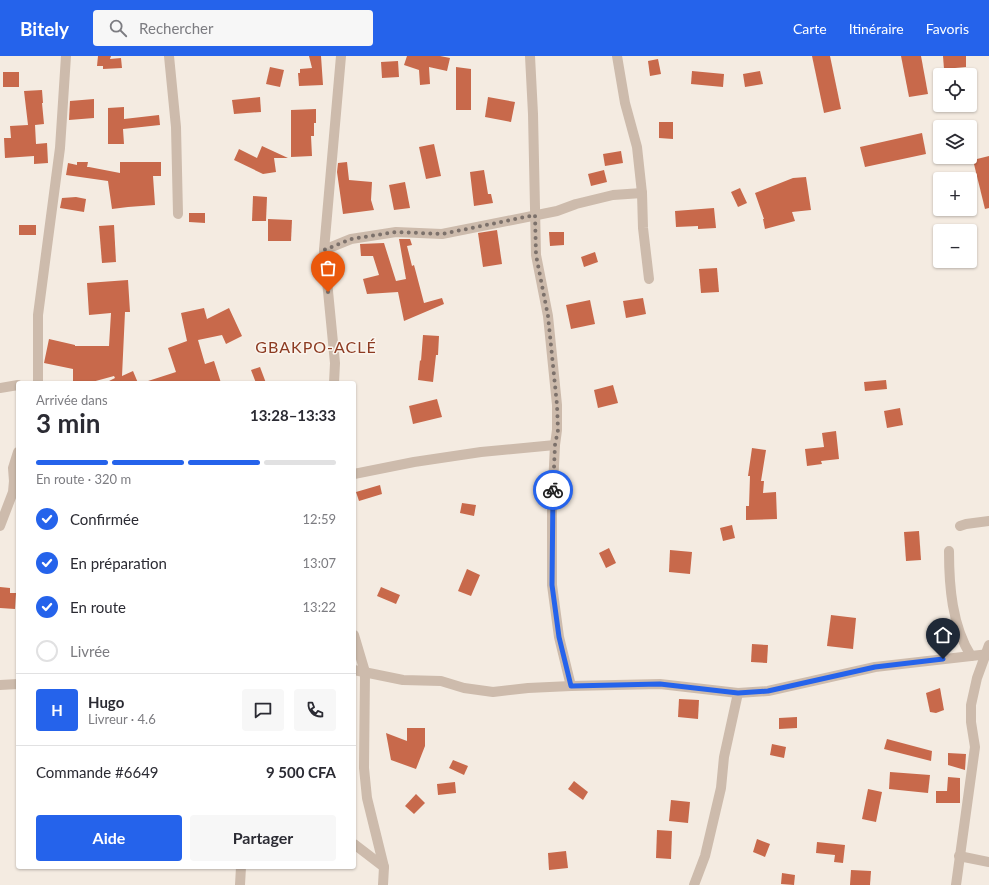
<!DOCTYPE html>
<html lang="fr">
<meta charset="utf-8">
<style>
body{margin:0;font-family:Lato,sans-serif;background:#f7f7f7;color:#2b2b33;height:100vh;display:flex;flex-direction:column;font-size:15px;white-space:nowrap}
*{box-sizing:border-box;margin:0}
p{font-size:13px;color:#7c7c81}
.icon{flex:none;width:22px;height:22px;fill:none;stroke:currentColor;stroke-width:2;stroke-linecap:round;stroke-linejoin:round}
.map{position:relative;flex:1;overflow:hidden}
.panel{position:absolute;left:16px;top:325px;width:340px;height:488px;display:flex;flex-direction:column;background:#fff;border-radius:4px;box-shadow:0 1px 3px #0004}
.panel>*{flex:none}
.buttons{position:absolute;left:933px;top:12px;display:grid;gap:8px}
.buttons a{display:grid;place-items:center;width:44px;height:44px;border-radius:4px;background:#fff;box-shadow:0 1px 3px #0004;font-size:20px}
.pin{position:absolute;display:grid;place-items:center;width:34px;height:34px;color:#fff;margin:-41px -17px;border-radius:50% 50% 50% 0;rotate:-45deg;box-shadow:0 0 4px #0007}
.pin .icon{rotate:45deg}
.courier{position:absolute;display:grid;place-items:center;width:40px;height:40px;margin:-20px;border:3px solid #2563eb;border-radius:50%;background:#fff;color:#222;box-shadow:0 1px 5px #0007}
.headline em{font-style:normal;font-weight:700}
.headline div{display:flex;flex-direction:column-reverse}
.headline{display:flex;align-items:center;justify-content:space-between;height:68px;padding:0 20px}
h1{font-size:26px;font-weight:700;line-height:30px}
.bar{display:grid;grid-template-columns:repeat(4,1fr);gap:6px 4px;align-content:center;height:48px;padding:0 20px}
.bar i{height:5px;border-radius:3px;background:#e1e1e2}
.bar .on{background:#2563eb}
.bar p{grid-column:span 4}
.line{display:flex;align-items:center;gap:10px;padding:0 20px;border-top:1px solid #e1e1e2}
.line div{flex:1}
.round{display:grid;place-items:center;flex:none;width:42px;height:42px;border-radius:4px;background:#f7f7f7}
ol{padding:0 20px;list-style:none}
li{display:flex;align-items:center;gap:12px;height:44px}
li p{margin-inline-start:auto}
li .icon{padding:4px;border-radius:50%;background:#2563eb;color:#fff;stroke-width:4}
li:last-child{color:#7c7c81}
li i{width:22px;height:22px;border:2px solid #e1e1e2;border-radius:50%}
.button{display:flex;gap:8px;margin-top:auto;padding:8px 20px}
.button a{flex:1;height:46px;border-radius:4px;background:#2563eb;color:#fff;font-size:16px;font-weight:700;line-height:46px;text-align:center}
.button a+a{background:#f7f7f7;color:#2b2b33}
header{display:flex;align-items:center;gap:24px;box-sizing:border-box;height:56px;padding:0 20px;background:#2563eb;color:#fff}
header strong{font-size:19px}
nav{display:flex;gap:22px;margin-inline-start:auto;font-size:14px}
.search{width:280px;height:36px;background:#f7f7f7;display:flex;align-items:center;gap:10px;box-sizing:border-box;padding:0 14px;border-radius:4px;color:#7c7c81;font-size:15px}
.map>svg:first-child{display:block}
</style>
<header>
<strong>Bitely</strong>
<div class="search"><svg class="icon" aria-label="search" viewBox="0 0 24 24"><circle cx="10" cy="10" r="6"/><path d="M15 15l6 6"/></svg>Rechercher</div>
<nav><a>Carte</a><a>Itinéraire</a><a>Favoris</a></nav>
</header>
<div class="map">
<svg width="989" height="829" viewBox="0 0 989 829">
<rect width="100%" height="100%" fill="#f4ebe1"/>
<g fill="#c8694b">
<polygon points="98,0 111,0 110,3 121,2 122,12 103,13 103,10 97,10"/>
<polygon points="309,0 321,0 323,29 299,30 298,17 300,17 300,13 312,12"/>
<polygon points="407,0 440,0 450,2 447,15 429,11 430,28 420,29 419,14 404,9"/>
<polygon points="812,0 830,0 841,53 824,57"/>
<polygon points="901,0 921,0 928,38 909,41"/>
<polygon points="943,0 966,0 966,11 944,13"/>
<polygon points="658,3 661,18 650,20 648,5"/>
<polygon points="398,5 399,21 382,22 381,6"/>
<polygon points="270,11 284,14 280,31 266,28"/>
<polygon points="456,11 471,13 471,54 456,54"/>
<polygon points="692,15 724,18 723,31 691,28"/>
<polygon points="760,15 763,28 745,31 743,18"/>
<rect x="3" y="16" width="16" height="15"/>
<polygon points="42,34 43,47 42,47 44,68 35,69 36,88 47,87 48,107 34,108 34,100 5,102 4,82 11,82 10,70 28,69 24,35"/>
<polygon points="260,41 261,56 234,58 232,44"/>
<polygon points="488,41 515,46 511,66 485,61"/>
<polygon points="94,43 94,62 69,64 70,45"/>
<polygon points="124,51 124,63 159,59 160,69 123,73 124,88 108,88 108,52"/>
<polygon points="316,53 316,67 314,67 314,80 311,80 312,100 291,101 291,54"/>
<polygon points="659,66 673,66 673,83 659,82"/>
<polygon points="922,77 926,98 865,111 860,91"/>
<polygon points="434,88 441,120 426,123 419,91"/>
<polygon points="262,90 288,102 274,102 276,116 263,118 234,104 239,93 257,102"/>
<polygon points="621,95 623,107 605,110 603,98"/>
<polygon points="989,100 989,152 985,153 973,104"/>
<polygon points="77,106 88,106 87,111 89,111 120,117 120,106 161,106 161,120 153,120 155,149 128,151 112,153 108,125 66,119 68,107 77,109"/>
<polygon points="347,106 349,124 372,126 371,144 374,154 343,158 337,116 338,107"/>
<polygon points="484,114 488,138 491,138 493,147 474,150 470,116"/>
<polygon points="604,114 607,126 591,130 588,118"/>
<polygon points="806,121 811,154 792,156 795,165 765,173 763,163 764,163 755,137 793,122"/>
<polygon points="405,126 410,152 394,154 389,129"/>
<polygon points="740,132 747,147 738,151 731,136"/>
<polygon points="253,140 267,141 266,165 252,165"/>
<polygon points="76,141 86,143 84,156 60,152 62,142"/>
<polygon points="714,152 716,172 698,173 698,170 676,171 675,155"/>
<polygon points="189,157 205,157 205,167 189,166"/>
<polygon points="268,163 292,164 291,185 268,185"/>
<rect x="19" y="169" width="17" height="10"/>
<polygon points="114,169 116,206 102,207 99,170"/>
<polygon points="497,174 502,208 483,211 478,177"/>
<polygon points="549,176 564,176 564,189 550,190"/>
<polygon points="399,183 410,183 412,189 407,190 412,210 414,209 424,247 442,242 444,248 404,265 398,236 367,238 363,223 379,219 373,200 361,200 360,188 384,187 396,225 406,223"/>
<polygon points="595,196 598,206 584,211 581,201"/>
<polygon points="717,212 719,236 701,237 699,213"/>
<polygon points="128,224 130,256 125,256 122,320 133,315 138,327 105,327 115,322 114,320 92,326 92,327 73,327 73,313 44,307 49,283 75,289 75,290 109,290 111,257 89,259 87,227"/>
<polygon points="643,242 646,258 626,262 623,245"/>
<polygon points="590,244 595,268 571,273 566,249"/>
<polygon points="204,252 207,263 229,252 242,280 226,288 222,279 198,284 205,308 214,305 221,327 148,327 148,325 176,316 168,292 187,285 181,257"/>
<polygon points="423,279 439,280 438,299 436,299 433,326 418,324 420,304 421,305"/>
<polygon points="260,311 266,327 256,327 251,314"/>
<polygon points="886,324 887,333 865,335 864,326"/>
<polygon points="613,329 618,347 598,352 594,334"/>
<polygon points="437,343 442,361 413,368 409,350"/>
<polygon points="900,352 903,369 887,372 884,355"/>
<polygon points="836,375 839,403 821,405 822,408 807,410 805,393 824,391 822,377"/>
<polygon points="752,392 766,394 761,425 764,425 763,437 776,436 777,463 746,464 746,450 749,450 750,420 748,420"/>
<polygon points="380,429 382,438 359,445 356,436"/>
<polygon points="462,447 476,449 474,460 460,457"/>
<polygon points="732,469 735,482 723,485 720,472"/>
<polygon points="919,475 921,504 906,505 904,476"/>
<polygon points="609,492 616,507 606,512 599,497"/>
<polygon points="670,494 692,496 690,518 669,516"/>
<polygon points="467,513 480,519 471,540 458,535"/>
<polygon points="0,531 10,532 10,537 16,537 15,553 0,552"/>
<polygon points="381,531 400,539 396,548 377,540"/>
<polygon points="831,559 856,562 853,593 827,590"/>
<polygon points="752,588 768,589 767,607 751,606"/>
<polygon points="940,632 944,654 936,657 930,656 926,637"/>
<polygon points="679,643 699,644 698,663 678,661"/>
<polygon points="797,661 797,672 779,673 779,662"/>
<polygon points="407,672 425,672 425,690 416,713 391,704 386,677 407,685"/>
<polygon points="887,683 932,695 931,705 884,693"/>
<polygon points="772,688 786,691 784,702 770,699"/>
<polygon points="948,697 966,698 965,714 948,709"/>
<polygon points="453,704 468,710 464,719 449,712"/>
<polygon points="890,716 930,719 928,737 889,733"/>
<polygon points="948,721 960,722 960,747 936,747 936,735 947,735"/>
<polygon points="574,725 588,736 583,744 568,733"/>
<polygon points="455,726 456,737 438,739 437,728"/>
<polygon points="868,733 882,736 876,766 862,763"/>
<polygon points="416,738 425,747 414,758 405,750"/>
<polygon points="671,744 690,746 688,767 669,765"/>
<polygon points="657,774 672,775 671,803 656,802"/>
<polygon points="757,783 770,788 765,801 753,796"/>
<polygon points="817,786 845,789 843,807 834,806 835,799 816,797"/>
<polygon points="566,795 568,812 549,814 548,797"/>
<polygon points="851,814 871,815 870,829 850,829"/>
<polygon points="782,817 795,819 794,829 781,828"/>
</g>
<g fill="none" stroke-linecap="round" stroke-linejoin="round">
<g stroke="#cdbbac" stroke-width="10">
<polyline points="169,0 176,71 178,158"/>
<polyline points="530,0 533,58 536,199 548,260 557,349 557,374 555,389 552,451 552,529 559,581 571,630"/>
<polyline points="617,0 625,47 637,91 642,137 643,172 649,223"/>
<polyline points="324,194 351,183 396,176 442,178 557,155 576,148 613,139 642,137"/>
<polyline points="38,327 38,259 60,92 66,0"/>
<polyline points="334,327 335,307 324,194 341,0"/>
<polyline points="0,332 18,329"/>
<polyline points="354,418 414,406 481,396 555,389"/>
<polyline points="0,470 13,436 14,425 13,412 18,396"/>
<polyline points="960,470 966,468 989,465"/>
<path d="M949 495C949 530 952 570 971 600"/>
<polyline points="354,579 365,616 364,712 367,742 384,811 383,829"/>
<polyline points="354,614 403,624 441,625 464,632 493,636 528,632 571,630 660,628 738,637 768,635 875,611 989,598"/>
<polyline points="0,629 18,628"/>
<polyline points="354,788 384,811"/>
<polyline points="959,800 989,806"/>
<polyline points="240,829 241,811"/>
<polyline points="694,829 705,800 721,732 724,701 738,637"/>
<polyline points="956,829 975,691 971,666 971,649 977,622 989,589"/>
</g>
</g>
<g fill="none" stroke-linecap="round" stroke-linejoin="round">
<polyline stroke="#7c716b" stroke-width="4" stroke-dasharray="0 7.2" points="328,236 324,194 351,183 396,176 442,178 535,159 536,199 548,260 557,349 558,374 555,389 553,434"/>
<polyline stroke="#2563eb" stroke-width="5" points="553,434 552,529 559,581 571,630 660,628 738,637 768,635 875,611 943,603"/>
</g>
<g text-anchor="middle" stroke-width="3" stroke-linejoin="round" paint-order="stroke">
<g font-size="16" letter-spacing="1" fill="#8c3b22" stroke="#fbf5ee">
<text x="316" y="297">GBAKPO-ACLÉ</text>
</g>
</g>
</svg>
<div class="buttons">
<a><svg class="icon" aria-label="locate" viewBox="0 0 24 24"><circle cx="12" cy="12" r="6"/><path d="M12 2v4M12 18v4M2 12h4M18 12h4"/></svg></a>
<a><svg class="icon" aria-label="layers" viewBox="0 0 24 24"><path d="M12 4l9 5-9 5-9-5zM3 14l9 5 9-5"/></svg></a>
<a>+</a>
<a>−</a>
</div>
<div class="pin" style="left:328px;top:236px;background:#ea580c"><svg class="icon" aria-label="bag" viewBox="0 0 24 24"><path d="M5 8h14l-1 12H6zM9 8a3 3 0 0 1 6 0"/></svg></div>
<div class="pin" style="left:943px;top:603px;background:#1f2937"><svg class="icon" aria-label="home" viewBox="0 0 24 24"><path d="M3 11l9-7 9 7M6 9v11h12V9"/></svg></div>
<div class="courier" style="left:553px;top:434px"><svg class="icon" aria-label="bike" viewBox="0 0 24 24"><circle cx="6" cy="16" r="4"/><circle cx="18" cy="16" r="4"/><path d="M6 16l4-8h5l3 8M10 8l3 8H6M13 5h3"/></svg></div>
<section class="panel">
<div class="headline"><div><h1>3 min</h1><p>Arrivée dans</p></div><em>13:28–13:33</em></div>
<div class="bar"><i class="on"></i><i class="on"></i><i class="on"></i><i></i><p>En route · 320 m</p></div>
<ol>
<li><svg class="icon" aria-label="check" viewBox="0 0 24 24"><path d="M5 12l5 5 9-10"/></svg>Confirmée<p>12:59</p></li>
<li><svg class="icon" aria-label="check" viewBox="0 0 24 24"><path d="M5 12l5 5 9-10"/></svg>En préparation<p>13:07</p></li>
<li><svg class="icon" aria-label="check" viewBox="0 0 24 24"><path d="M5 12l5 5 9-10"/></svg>En route<p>13:22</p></li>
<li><i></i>Livrée</li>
</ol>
<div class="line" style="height:72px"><b class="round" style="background:#2563eb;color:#fff">H</b><div><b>Hugo</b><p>Livreur · 4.6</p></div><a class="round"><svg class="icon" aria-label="chat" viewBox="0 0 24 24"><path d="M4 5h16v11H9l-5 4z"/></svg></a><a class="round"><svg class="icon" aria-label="phone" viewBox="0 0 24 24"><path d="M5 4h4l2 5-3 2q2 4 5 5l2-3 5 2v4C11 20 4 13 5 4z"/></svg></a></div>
<div class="line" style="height:52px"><div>Commande #6649</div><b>9 500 CFA</b></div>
<div class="button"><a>Aide</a><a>Partager</a></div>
</section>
</div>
